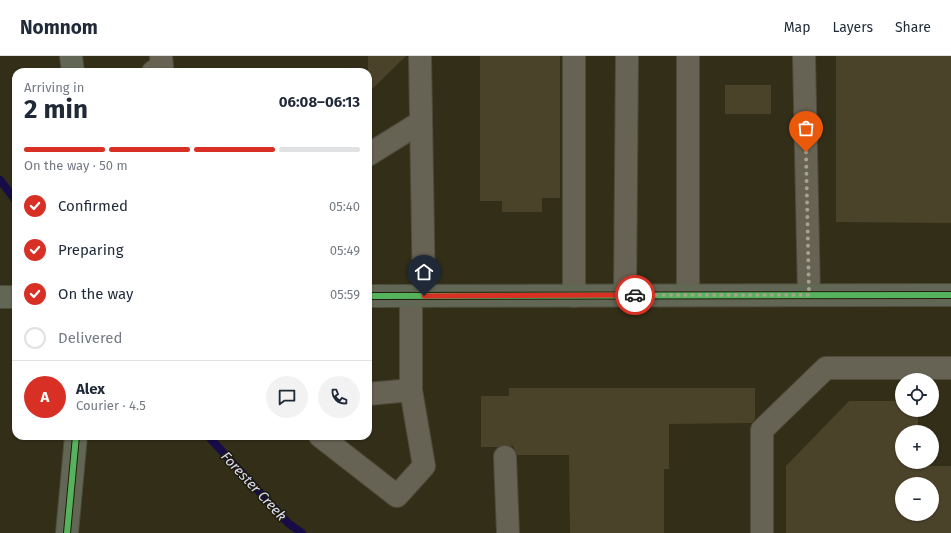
<!DOCTYPE html>
<meta charset="utf-8">
<style>
body{margin:0;font-family:"Fira Sans",sans-serif;background:#f2f2f3;color:#1f2937;height:100vh;display:flex;flex-direction:column;font-size:15px;white-space:nowrap}
*{box-sizing:border-box;margin:0}
p{font-size:13px;color:#747a83}
.icon{flex:none;width:22px;height:22px;fill:none;stroke:currentColor;stroke-width:2;stroke-linecap:round;stroke-linejoin:round}
.map{position:relative;flex:1;overflow:hidden}
.details{position:absolute;left:12px;top:12px;width:360px;height:372px;display:flex;flex-direction:column;background:#fff;border-radius:12px;box-shadow:0 1px 3px #0004}
.details>*{flex:none}
.buttons{position:absolute;left:895px;top:317px;display:grid;gap:8px}
.buttons a{display:grid;place-items:center;width:44px;height:44px;border-radius:50%;background:#fff;box-shadow:0 1px 3px #0004;font-size:20px}
.pin{position:absolute;display:grid;place-items:center;width:34px;height:34px;color:#fff;margin:-41px -17px;border-radius:50% 50% 50% 0;rotate:-45deg;box-shadow:0 0 4px #0007}
.pin .icon{rotate:45deg}
.courier{position:absolute;display:grid;place-items:center;width:40px;height:40px;margin:-20px;border:3px solid #d93025;border-radius:50%;background:#fff;color:#222;box-shadow:0 1px 5px #0007}
.summary em{font-style:normal;font-weight:700}
.summary div{display:flex;flex-direction:column-reverse}
.summary{display:flex;align-items:center;justify-content:space-between;height:68px;padding:0 12px}
h1{font-size:26px;font-weight:700;line-height:30px}
.bar{display:grid;grid-template-columns:repeat(4,1fr);gap:6px 4px;align-content:center;height:48px;padding:0 12px}
.bar i{height:5px;border-radius:3px;background:#e0e1e3}
.bar .active{background:#d93025}
.bar p{grid-column:span 4}
.line{display:flex;align-items:center;gap:10px;padding:0 12px;border-top:1px solid #e0e1e3}
.line div{flex:1}
.round{display:grid;place-items:center;flex:none;width:42px;height:42px;border-radius:21px;background:#f2f2f3}
ol{padding:0 12px;list-style:none}
li{display:flex;align-items:center;gap:12px;height:44px}
li p{margin-inline-start:auto}
li .icon{padding:4px;border-radius:50%;background:#d93025;color:#fff;stroke-width:4}
li:last-child{color:#747a83}
li i{width:22px;height:22px;border:2px solid #e0e1e3;border-radius:50%}
header{display:flex;align-items:center;gap:24px;box-sizing:border-box;height:56px;padding:0 20px;background:#fff;border-bottom:1px solid #e0e1e3}
header strong{font-size:19px}
nav{display:flex;gap:22px;margin-inline-start:auto;font-size:14px}
.map>svg:first-child{display:block}
</style>
<header>
<strong>Nomnom</strong>
<nav><a>Map</a><a>Layers</a><a>Share</a></nav>
</header>
<div class="map">
<svg width="951" height="477" viewBox="0 0 951 477">
<rect width="100%" height="100%" fill="#322e18"/>
<g fill="none" stroke-linecap="round" stroke-linejoin="round">
<g stroke="#170b48" stroke-width="8">
<polyline points="0,124 16,145"/>
<polyline points="208,380 288,467 302,477"/>
</g>
</g>
<g fill="#4b422a" fill-rule="evenodd">
<polygon points="368,0 406,0 368,37"/>
<polygon points="480,0 560,0 560,142 542,142 542,156 502,156 502,145 480,145"/>
<polygon points="836,0 951,0 951,167 836,166"/>
<rect x="725" y="29" width="46" height="29"/>
<polygon points="509,332 755,332 755,363 752,367 669,368 669,413 664,413 664,477 570,477 569,399 517,399 513,390 505,389 498,391 481,391 481,340 509,340"/>
<path d="M849 345H902V354H918V376H902V406H918V410H951V477H786V410ZM902 428H932V458H902Z"/>
</g>
<g fill="none" stroke-linecap="round" stroke-linejoin="round">
<defs>
<g id="minor">
<polyline points="420,0 424,240"/>
<polyline points="804,0 809,239"/>
<polyline points="153,16 162,10 161,0"/>
<polyline points="368,99 421,66"/>
<polyline points="625,239 627,0"/>
<polyline points="688,239 688,0"/>
<polyline points="574,240 574,0"/>
<polyline points="368,338 411,334"/>
<polyline points="320,380 397,440 424,410 411,334 411,240"/>
<polyline points="505,401 508,477"/>
<polyline points="762,477 762,374 826,312 951,312"/>
</g>
<g id="major">
<polyline points="71,0 73,16"/>
<polyline points="368,240 951,239"/>
<polyline points="0,241 16,241"/>
<polyline points="67,477 76,380"/>
</g>
</defs>
<use href="#minor" stroke="#4d4b3a" stroke-width="24"/>
<use href="#major" stroke="#4d4b3a" stroke-width="24"/>
<use href="#minor" stroke="#666354" stroke-width="22"/>
<use href="#major" stroke="#626654" stroke-width="22"/>
<defs>
<g id="cycleway">
<polyline points="368,240 951,239"/>
<polyline points="67,477 76,380"/>
</g>
</defs>
<use href="#cycleway" stroke="#201d0c" stroke-width="8"/>
<use href="#cycleway" stroke="#56b35d" stroke-width="6"/>
</g>
<g fill="none" stroke-linecap="round" stroke-linejoin="round">
<polyline stroke="#a6a28c" stroke-width="4" stroke-dasharray="0 7.2" points="635,239 809,239 806,96"/>
<polyline stroke="#d93025" stroke-width="5" points="424,240 635,239"/>
</g>
<g text-anchor="middle" stroke-width="3" stroke-linejoin="round" paint-order="stroke">
<g font-size="14" font-style="italic" fill="#d8dbf1" stroke="#201d0c">
<text transform="translate(254 430) rotate(47)" y="5">Forester Creek</text>
</g>
</g>
</svg>
<div class="buttons">
<a><svg class="icon" aria-label="locate" viewBox="0 0 24 24"><circle cx="12" cy="12" r="6"/><path d="M12 2v4M12 18v4M2 12h4M18 12h4"/></svg></a>
<a>+</a>
<a>−</a>
</div>
<div class="pin" style="left:806px;top:96px;background:#ea580c"><svg class="icon" aria-label="bag" viewBox="0 0 24 24"><path d="M5 8h14l-1 12H6zM9 8a3 3 0 0 1 6 0"/></svg></div>
<div class="pin" style="left:424px;top:240px;background:#1f2937"><svg class="icon" aria-label="home" viewBox="0 0 24 24"><path d="M3 11l9-7 9 7M6 9v11h12V9"/></svg></div>
<div class="courier" style="left:635px;top:239px"><svg class="icon" aria-label="car" viewBox="0 0 24 24"><path d="M5 17H2v-5l4-1 3-4h7l3 4 3 1v5h-3M9 17h6M6 11h13"/><circle cx="7" cy="17" r="2"/><circle cx="17" cy="17" r="2"/></svg></div>
<section class="details">
<div class="summary"><div><h1>2 min</h1><p>Arriving in</p></div><em>06:08–06:13</em></div>
<div class="bar"><i class="active"></i><i class="active"></i><i class="active"></i><i></i><p>On the way · 50 m</p></div>
<ol>
<li><svg class="icon" aria-label="check" viewBox="0 0 24 24"><path d="M5 12l5 5 9-10"/></svg>Confirmed<p>05:40</p></li>
<li><svg class="icon" aria-label="check" viewBox="0 0 24 24"><path d="M5 12l5 5 9-10"/></svg>Preparing<p>05:49</p></li>
<li><svg class="icon" aria-label="check" viewBox="0 0 24 24"><path d="M5 12l5 5 9-10"/></svg>On the way<p>05:59</p></li>
<li><i></i>Delivered</li>
</ol>
<div class="line" style="height:72px"><b class="round" style="background:#d93025;color:#fff">A</b><div><b>Alex</b><p>Courier · 4.5</p></div><a class="round"><svg class="icon" aria-label="chat" viewBox="0 0 24 24"><path d="M4 5h16v11H9l-5 4z"/></svg></a><a class="round"><svg class="icon" aria-label="phone" viewBox="0 0 24 24"><path d="M5 4h4l2 5-3 2q2 4 5 5l2-3 5 2v4C11 20 4 13 5 4z"/></svg></a></div>
</section>
</div>
